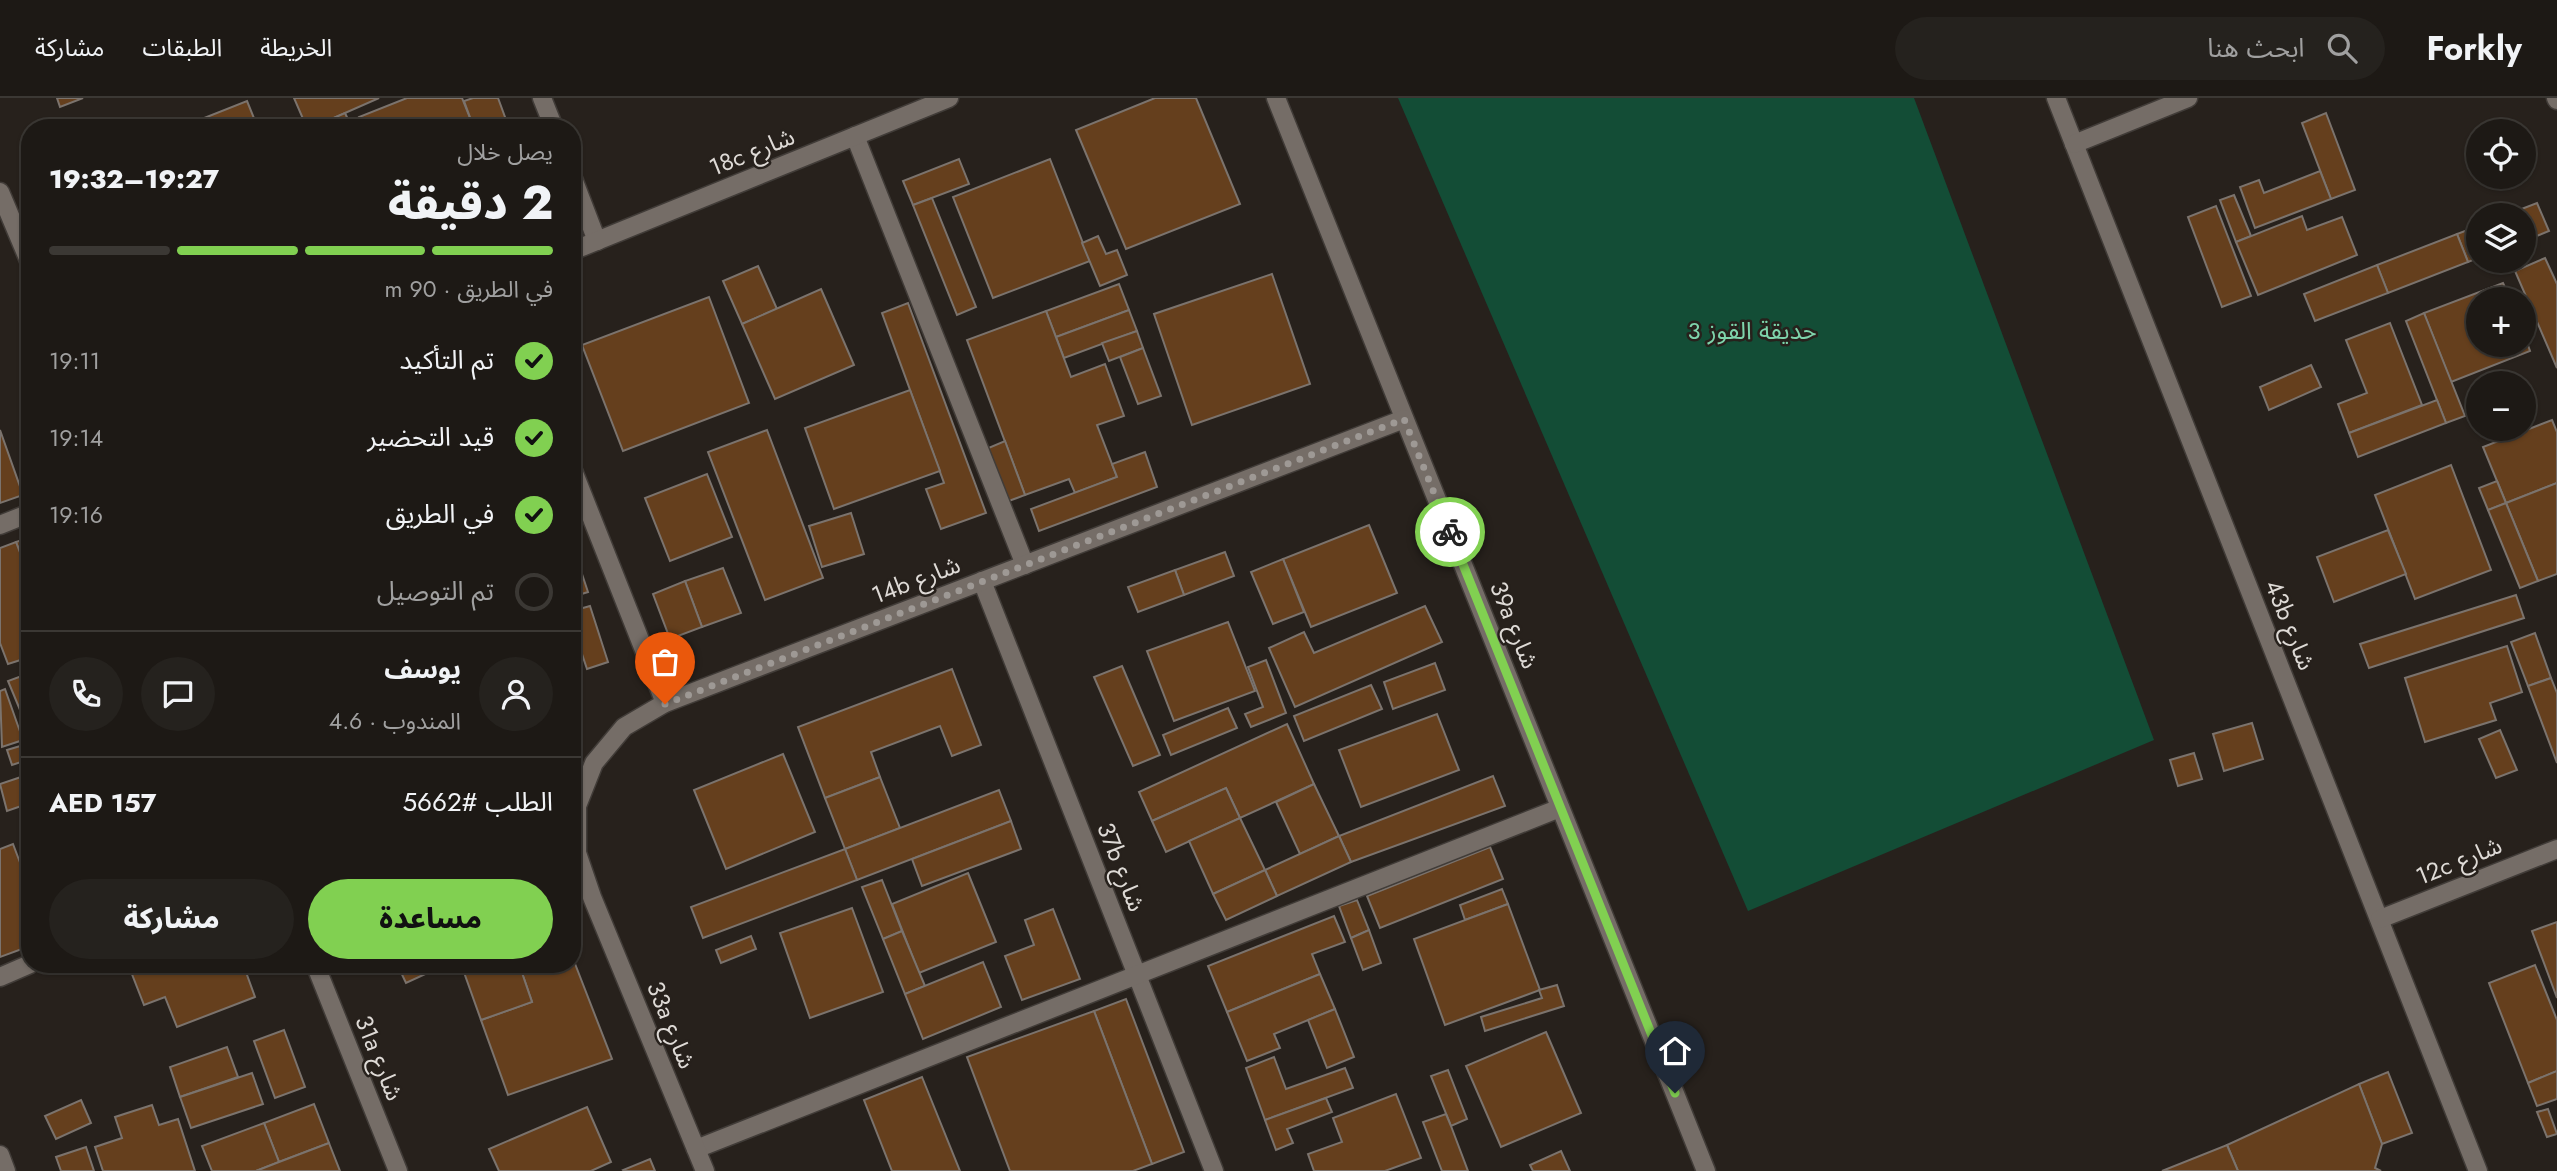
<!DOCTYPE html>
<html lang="ar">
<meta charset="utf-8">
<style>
body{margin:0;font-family:Jost,"Noto Sans Arabic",sans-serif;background:#25221e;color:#f1f3f6;direction:rtl;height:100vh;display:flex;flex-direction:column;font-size:26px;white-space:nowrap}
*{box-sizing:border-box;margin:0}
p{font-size:23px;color:#a0a0a0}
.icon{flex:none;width:38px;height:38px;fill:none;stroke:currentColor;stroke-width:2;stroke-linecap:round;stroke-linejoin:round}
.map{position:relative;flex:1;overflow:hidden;direction:ltr}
.side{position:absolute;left:21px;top:21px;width:560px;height:854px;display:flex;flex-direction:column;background:#1d1915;border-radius:28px;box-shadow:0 2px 5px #0004,0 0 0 2px #3b3834;direction:rtl}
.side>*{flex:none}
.buttons{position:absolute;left:2466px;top:21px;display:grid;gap:14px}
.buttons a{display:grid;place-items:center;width:70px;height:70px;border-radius:50%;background:#1d1915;box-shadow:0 2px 5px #0004,0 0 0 2px #3b3834;font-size:35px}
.pin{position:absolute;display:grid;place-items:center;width:60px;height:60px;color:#fff;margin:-72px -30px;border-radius:50% 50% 50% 0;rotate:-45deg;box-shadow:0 0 7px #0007}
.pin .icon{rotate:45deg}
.courier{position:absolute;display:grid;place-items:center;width:70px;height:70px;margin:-35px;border:5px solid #81d051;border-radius:50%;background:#fff;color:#222;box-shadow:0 2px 9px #0007}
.summary em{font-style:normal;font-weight:800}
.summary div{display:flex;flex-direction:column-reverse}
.summary{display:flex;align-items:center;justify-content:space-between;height:119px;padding:0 28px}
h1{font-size:46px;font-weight:800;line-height:52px}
.bar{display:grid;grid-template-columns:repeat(4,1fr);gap:10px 7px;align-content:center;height:84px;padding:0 28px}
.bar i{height:9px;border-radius:5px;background:#3b3834}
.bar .active{background:#81d051}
.bar p{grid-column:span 4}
.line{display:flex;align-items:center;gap:18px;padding:0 28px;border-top:2px solid #3b3834}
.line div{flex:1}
.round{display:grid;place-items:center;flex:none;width:74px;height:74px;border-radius:37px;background:#25221e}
ol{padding:0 28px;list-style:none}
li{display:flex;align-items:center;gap:21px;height:77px}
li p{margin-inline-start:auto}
li .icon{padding:7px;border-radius:50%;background:#81d051;color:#111;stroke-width:4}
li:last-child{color:#a0a0a0}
li i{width:38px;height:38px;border:4px solid #3b3834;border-radius:50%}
.button{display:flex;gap:14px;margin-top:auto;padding:14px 28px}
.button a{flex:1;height:80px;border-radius:42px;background:#81d051;color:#111;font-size:28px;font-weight:800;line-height:80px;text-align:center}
.button a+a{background:#25221e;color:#f1f3f6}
header{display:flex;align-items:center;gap:42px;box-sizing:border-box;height:98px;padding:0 35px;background:#1d1915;border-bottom:2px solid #3b3834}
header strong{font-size:33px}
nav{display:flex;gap:38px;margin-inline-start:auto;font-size:24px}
.search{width:490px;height:63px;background:#25221e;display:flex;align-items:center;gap:18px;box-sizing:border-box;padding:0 24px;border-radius:38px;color:#a0a0a0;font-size:26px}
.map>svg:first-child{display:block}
</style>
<header>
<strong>Forkly</strong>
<div class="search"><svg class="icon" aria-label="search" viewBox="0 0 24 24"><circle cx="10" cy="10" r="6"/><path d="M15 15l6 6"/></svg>ابحث هنا</div>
<nav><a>الخريطة</a><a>الطبقات</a><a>مشاركة</a></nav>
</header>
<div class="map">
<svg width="2557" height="1073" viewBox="0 0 2557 1073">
<rect width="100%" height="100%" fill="#27211c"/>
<polygon fill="#134d36" points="1398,0 1914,0 2154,642 1748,813"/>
<g fill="#653f1d" stroke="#7b736d" stroke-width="2">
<polygon points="57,0 83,0 60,9"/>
<polygon points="294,0 379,0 311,30 307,30"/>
<polygon points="407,0 462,0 474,30 363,30 359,19"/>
<polygon points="473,0 498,0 509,30 474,30 464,3"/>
<polygon points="1155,0 1196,0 1240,106 1126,151 1076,32"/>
<polygon points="247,3 258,30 179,30"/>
<polygon points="345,15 352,30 311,30"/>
<polygon points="2326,15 2355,92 2331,101 2302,25"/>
<polygon points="959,61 969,86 913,107 903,83"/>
<polygon points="1050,61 1090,163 993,200 953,99"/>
<polygon points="2320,73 2331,101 2255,130 2240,89 2259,82 2264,95"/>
<polygon points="2234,97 2251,138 2236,144 2220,102"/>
<polygon points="932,100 976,209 957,217 913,107"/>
<polygon points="2537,105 2549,133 2524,143 2524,117 2506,117"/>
<polygon points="2216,108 2251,198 2222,209 2188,119"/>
<polygon points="2302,118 2307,132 2342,119 2357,157 2258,197 2236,144"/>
<polygon points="2478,128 2478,160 2468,164 2457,136"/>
<polygon points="2457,136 2468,164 2388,195 2377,167"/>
<polygon points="1098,138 1106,156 1117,152 1127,177 1100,188 1082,145"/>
<polygon points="2545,160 2557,186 2557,270 2515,173"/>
<polygon points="2377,167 2388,195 2315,223 2304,196"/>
<polygon points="758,168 777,211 742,226 723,183"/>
<polygon points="1272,176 1310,286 1192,327 1154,216"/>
<polygon points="2503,185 2510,201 2478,201 2478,247 2524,247 2524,236 2530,253 2451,284 2424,215"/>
<polygon points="1119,186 1129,212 1056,239 1046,213"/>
<polygon points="821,191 854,267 775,301 742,226"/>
<polygon points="709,199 749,305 623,353 582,247"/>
<polygon points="908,205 986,415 941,431 926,391 944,385 882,215"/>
<polygon points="1129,212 1137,233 1064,260 1056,239"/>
<polygon points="1046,213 1071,279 1105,266 1124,318 1097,327 1117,379 1075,395 1069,381 1025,397 967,242"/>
<polygon points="2424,215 2465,318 2446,325 2406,223"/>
<polygon points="2390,225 2422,307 2349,335 2338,306 2367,295 2346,242"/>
<polygon points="1137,233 1143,250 1109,263 1102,245"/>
<polygon points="1143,250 1161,298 1138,306 1120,259"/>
<polygon points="2311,267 2321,289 2269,312 2260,289"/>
<polygon points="910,292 940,373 834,411 805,330"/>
<polygon points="2437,302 2446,325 2358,359 2349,335"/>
<polygon points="2552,322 2557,334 2557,385 2506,405 2483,349"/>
<polygon points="0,332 23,397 0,405"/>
<polygon points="767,332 823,480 765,502 708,354"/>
<polygon points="1005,343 1025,397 1006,404 986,351"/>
<polygon points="1145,354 1157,389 1039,433 1031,411 1117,379 1112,366"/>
<polygon points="2451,367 2491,472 2415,501 2375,397"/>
<polygon points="707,376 732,439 670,463 645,400"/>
<polygon points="2497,383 2506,405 2488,412 2479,390"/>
<polygon points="2557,385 2557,476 2538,483 2506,405"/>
<polygon points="2506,405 2538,483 2520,490 2488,412"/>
<polygon points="851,415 864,456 822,469 809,428"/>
<polygon points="1369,427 1397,495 1311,529 1283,461"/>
<polygon points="2388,432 2406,476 2334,504 2317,459"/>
<polygon points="30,439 30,465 25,467 16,444"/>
<polygon points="16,444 30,481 30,559 8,566 0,545 0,450"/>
<polygon points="572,446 588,494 572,499"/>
<polygon points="1225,454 1234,478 1184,497 1175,472"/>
<polygon points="1283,461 1304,514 1273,526 1251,474"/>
<polygon points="723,470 741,515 702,529 685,483"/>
<polygon points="1175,472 1184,497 1138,514 1128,489"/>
<polygon points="685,483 702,529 670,541 653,496"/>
<polygon points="2516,497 2524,520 2369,570 2360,546"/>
<polygon points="590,508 608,564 587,571 572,526 572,513"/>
<polygon points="1425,508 1442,544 1295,609 1269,550 1304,534 1314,555"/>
<polygon points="1228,524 1255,593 1174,623 1147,553"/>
<polygon points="2535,535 2551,580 2528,588 2511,544"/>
<polygon points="2507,548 2522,594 2490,605 2496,622 2425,644 2405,580"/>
<polygon points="1266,562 1286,615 1251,629 1245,616 1263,609 1248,569"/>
<polygon points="1435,565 1445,592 1393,611 1384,584"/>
<polygon points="1122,568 1160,657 1133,668 1094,579"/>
<polygon points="952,571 981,647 952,658 940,628 871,654 880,679 825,700 798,629"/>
<polygon points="30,575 30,622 25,624 8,583"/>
<polygon points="2551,580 2557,595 2557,665 2528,588"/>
<polygon points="1371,587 1382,611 1304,643 1294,618"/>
<polygon points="5,591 23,642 2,649 0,593"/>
<polygon points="1228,610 1237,630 1171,657 1163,637"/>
<polygon points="1437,616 1459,672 1361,709 1339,652"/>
<polygon points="2252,625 2263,661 2224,673 2213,636"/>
<polygon points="1287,626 1314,686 1240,720 1226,690 1152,723 1139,694"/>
<polygon points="2500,632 2517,672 2496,680 2479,641"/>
<polygon points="30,645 30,661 12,667 7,652"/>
<polygon points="2194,655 2202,681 2178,688 2170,662"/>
<polygon points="783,656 815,734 726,771 694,692"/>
<polygon points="30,676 30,705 7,713 0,686"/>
<polygon points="1493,678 1505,708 1351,764 1339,738"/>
<polygon points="880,679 900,730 845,751 825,700"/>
<polygon points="1314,686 1339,738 1300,756 1276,704"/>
<polygon points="1226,690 1240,720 1166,754 1152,723"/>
<polygon points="999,692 1011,723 857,782 845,751"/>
<polygon points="1240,720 1265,772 1213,796 1189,743"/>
<polygon points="1011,723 1021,751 922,788 912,761"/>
<polygon points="30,725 30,745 23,727"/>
<polygon points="1339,738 1351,764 1277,798 1265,772"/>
<polygon points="13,746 30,791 30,848 0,859 0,751"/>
<polygon points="1490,749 1503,781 1380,830 1367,798"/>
<polygon points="845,751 857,782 703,840 691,809"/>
<polygon points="1265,772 1277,798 1226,822 1213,796"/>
<polygon points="968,775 996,844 919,875 892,806"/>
<polygon points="882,782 902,833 883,841 862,789"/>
<polygon points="1502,791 1508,806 1465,822 1460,807"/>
<polygon points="1357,802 1369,832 1351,840 1339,808"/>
<polygon points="1508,806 1540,892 1445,927 1414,841"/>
<polygon points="852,810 883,894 810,920 780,835"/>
<polygon points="1053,811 1080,881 1022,902 1005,858 1034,847 1025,822"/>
<polygon points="1334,818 1345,844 1312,856 1320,876 1227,914 1208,868"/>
<polygon points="2557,824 2557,900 2532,833"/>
<polygon points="1369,832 1381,865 1363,872 1351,840"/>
<polygon points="902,833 925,888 905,896 883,841"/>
<polygon points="751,838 756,851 721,865 716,852"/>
<polygon points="572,858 612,961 508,997 481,922 532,904 522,875 549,866 572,866"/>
<polygon points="983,864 1001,909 923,941 905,896"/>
<polygon points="128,866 243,866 255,899 177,929 165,899 144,907"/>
<polygon points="397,866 447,866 406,885"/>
<polygon points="461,866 519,866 532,904 481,922"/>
<polygon points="2535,867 2557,922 2557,973 2528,985 2489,885"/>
<polygon points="1320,876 1335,911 1274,936 1280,950 1247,963 1227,914"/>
<polygon points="1557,887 1564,908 1485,933 1481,919 1542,900 1539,892"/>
<polygon points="1126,901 1184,1054 1152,1066 1094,913"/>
<polygon points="1335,911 1354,959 1327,970 1308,922"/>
<polygon points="1094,913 1152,1066 1133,1073 1010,1073 967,959"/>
<polygon points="284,932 305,989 275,1000 254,943"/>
<polygon points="1546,934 1581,1015 1501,1049 1466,968"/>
<polygon points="227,949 238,979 180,999 170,969"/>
<polygon points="1274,959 1286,991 1345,970 1353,990 1265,1022 1246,970"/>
<polygon points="1448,972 1467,1021 1451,1028 1431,978"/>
<polygon points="2557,973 2557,1001 2537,1008 2528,985"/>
<polygon points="2388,974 2412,1035 2382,1046 2359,986"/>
<polygon points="252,975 263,1006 191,1030 180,999"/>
<polygon points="922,979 960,1073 892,1073 864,1002"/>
<polygon points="2359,986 2382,1046 2375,1070 2381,1073 2238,1073 2227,1047"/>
<polygon points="1396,996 1421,1060 1385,1073 1314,1073 1308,1056 1342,1044 1333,1020"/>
<polygon points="1326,1000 1332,1014 1287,1031 1293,1045 1276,1052 1265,1022"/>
<polygon points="81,1002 91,1025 56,1041 45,1018"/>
<polygon points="314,1006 329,1045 279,1064 264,1025"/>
<polygon points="152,1007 159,1027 178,1021 195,1073 103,1073 95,1049 122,1040 115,1019"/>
<polygon points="587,1009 611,1064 591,1073 499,1073 489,1051"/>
<polygon points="2548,1011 2557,1036 2547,1039 2537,1014"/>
<polygon points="1446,1016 1451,1028 1468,1073 1442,1073 1423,1024"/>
<polygon points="264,1025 279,1064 256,1073 212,1073 202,1048"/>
<polygon points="329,1045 340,1073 256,1073 279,1064"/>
<polygon points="2227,1047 2238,1073 2162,1073"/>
<polygon points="86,1049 94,1073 61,1073 56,1059"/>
<polygon points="1561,1053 1570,1073 1533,1073 1530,1067"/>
<polygon points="650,1061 655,1073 624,1073 623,1072"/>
</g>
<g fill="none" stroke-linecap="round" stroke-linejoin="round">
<defs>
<g id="minor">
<polyline points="542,0 554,30"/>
<polyline points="1276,0 1706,1073"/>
<polyline points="2056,0 2478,1073"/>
<polyline points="2556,0 2557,2"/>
<polyline points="855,38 1025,467"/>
<polyline points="2074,46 2188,0"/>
<polyline points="572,78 597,143"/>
<polyline points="0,94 30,165"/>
<polyline points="572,153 949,0"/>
<polyline points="572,370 665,605"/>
<polyline points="0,427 30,415"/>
<polyline points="982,483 1214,1073"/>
<polyline points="2380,821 2557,751"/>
<polyline points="315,866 398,1073"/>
<polyline points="0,879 30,866"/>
<polyline points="696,1051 1560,710"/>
<polyline points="0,1057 6,1073"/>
<polyline points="705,1073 592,799 577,755 577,708 594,665 624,629 665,605 1404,321"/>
</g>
</defs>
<use href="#minor" stroke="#413c38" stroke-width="21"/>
<use href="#minor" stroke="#756d67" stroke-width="18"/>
</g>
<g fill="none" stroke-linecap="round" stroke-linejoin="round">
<polyline stroke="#9e9995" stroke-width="7" stroke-dasharray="0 12.6" points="665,606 1404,321 1450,434"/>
<polyline stroke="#81d051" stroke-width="9" points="1450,434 1675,995"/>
</g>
<g text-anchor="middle" stroke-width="5" stroke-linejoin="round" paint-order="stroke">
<g font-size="24" fill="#dedad6" stroke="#27211c">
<text transform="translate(752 54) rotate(-22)" y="8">18c شارع</text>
<text transform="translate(916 482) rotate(-21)" y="8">14b شارع</text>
<text transform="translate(1514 527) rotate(68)" y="8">39a شارع</text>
<text transform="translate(2290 527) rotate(68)" y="8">43b شارع</text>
<text transform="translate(2459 763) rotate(-22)" y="8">12c شارع</text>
<text transform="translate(1121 769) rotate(69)" y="8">37b شارع</text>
<text transform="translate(671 927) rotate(68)" y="8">33a شارع</text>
<text transform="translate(379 960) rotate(68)" y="8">31a شارع</text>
</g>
<g font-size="24" fill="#7ed4ab" stroke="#27211c">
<text x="1752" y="241">حديقة القوز 3</text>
</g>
</g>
</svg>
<div class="buttons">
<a><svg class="icon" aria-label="locate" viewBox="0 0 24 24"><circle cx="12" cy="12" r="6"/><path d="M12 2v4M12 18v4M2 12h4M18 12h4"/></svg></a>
<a><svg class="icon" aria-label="layers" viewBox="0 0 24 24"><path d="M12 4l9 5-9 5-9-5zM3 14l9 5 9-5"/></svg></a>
<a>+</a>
<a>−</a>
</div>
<div class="pin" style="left:665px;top:606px;background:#ea580c"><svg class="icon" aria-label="bag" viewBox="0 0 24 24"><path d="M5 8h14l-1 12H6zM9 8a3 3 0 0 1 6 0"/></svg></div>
<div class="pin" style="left:1675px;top:995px;background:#1f2937"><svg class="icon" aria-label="home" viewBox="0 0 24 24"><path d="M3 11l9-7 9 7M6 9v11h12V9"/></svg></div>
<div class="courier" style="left:1450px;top:434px"><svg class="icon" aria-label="bike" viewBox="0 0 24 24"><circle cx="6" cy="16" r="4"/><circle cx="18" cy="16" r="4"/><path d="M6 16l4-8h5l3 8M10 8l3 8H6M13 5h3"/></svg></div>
<section class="side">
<div class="summary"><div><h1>2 دقيقة</h1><p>يصل خلال</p></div><em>19:27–19:32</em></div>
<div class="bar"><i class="active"></i><i class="active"></i><i class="active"></i><i></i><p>في الطريق · 90 m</p></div>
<ol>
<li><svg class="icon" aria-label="check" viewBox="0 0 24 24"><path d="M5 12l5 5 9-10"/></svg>تم التأكيد<p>19:11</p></li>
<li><svg class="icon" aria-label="check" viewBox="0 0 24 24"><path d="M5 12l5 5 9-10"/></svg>قيد التحضير<p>19:14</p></li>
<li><svg class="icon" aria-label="check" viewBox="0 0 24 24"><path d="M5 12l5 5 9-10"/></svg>في الطريق<p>19:16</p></li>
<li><i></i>تم التوصيل</li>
</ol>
<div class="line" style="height:126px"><a class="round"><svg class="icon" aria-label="person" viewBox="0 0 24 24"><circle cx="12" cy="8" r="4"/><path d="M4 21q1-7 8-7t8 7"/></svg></a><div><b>يوسف</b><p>المندوب · 4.6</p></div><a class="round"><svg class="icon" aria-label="chat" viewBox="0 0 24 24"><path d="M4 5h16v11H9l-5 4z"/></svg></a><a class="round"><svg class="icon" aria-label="phone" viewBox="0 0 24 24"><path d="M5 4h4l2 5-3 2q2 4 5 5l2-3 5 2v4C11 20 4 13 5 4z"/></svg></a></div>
<div class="line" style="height:91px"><div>الطلب #5662</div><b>AED 157</b></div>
<div class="button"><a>مساعدة</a><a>مشاركة</a></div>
</section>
</div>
